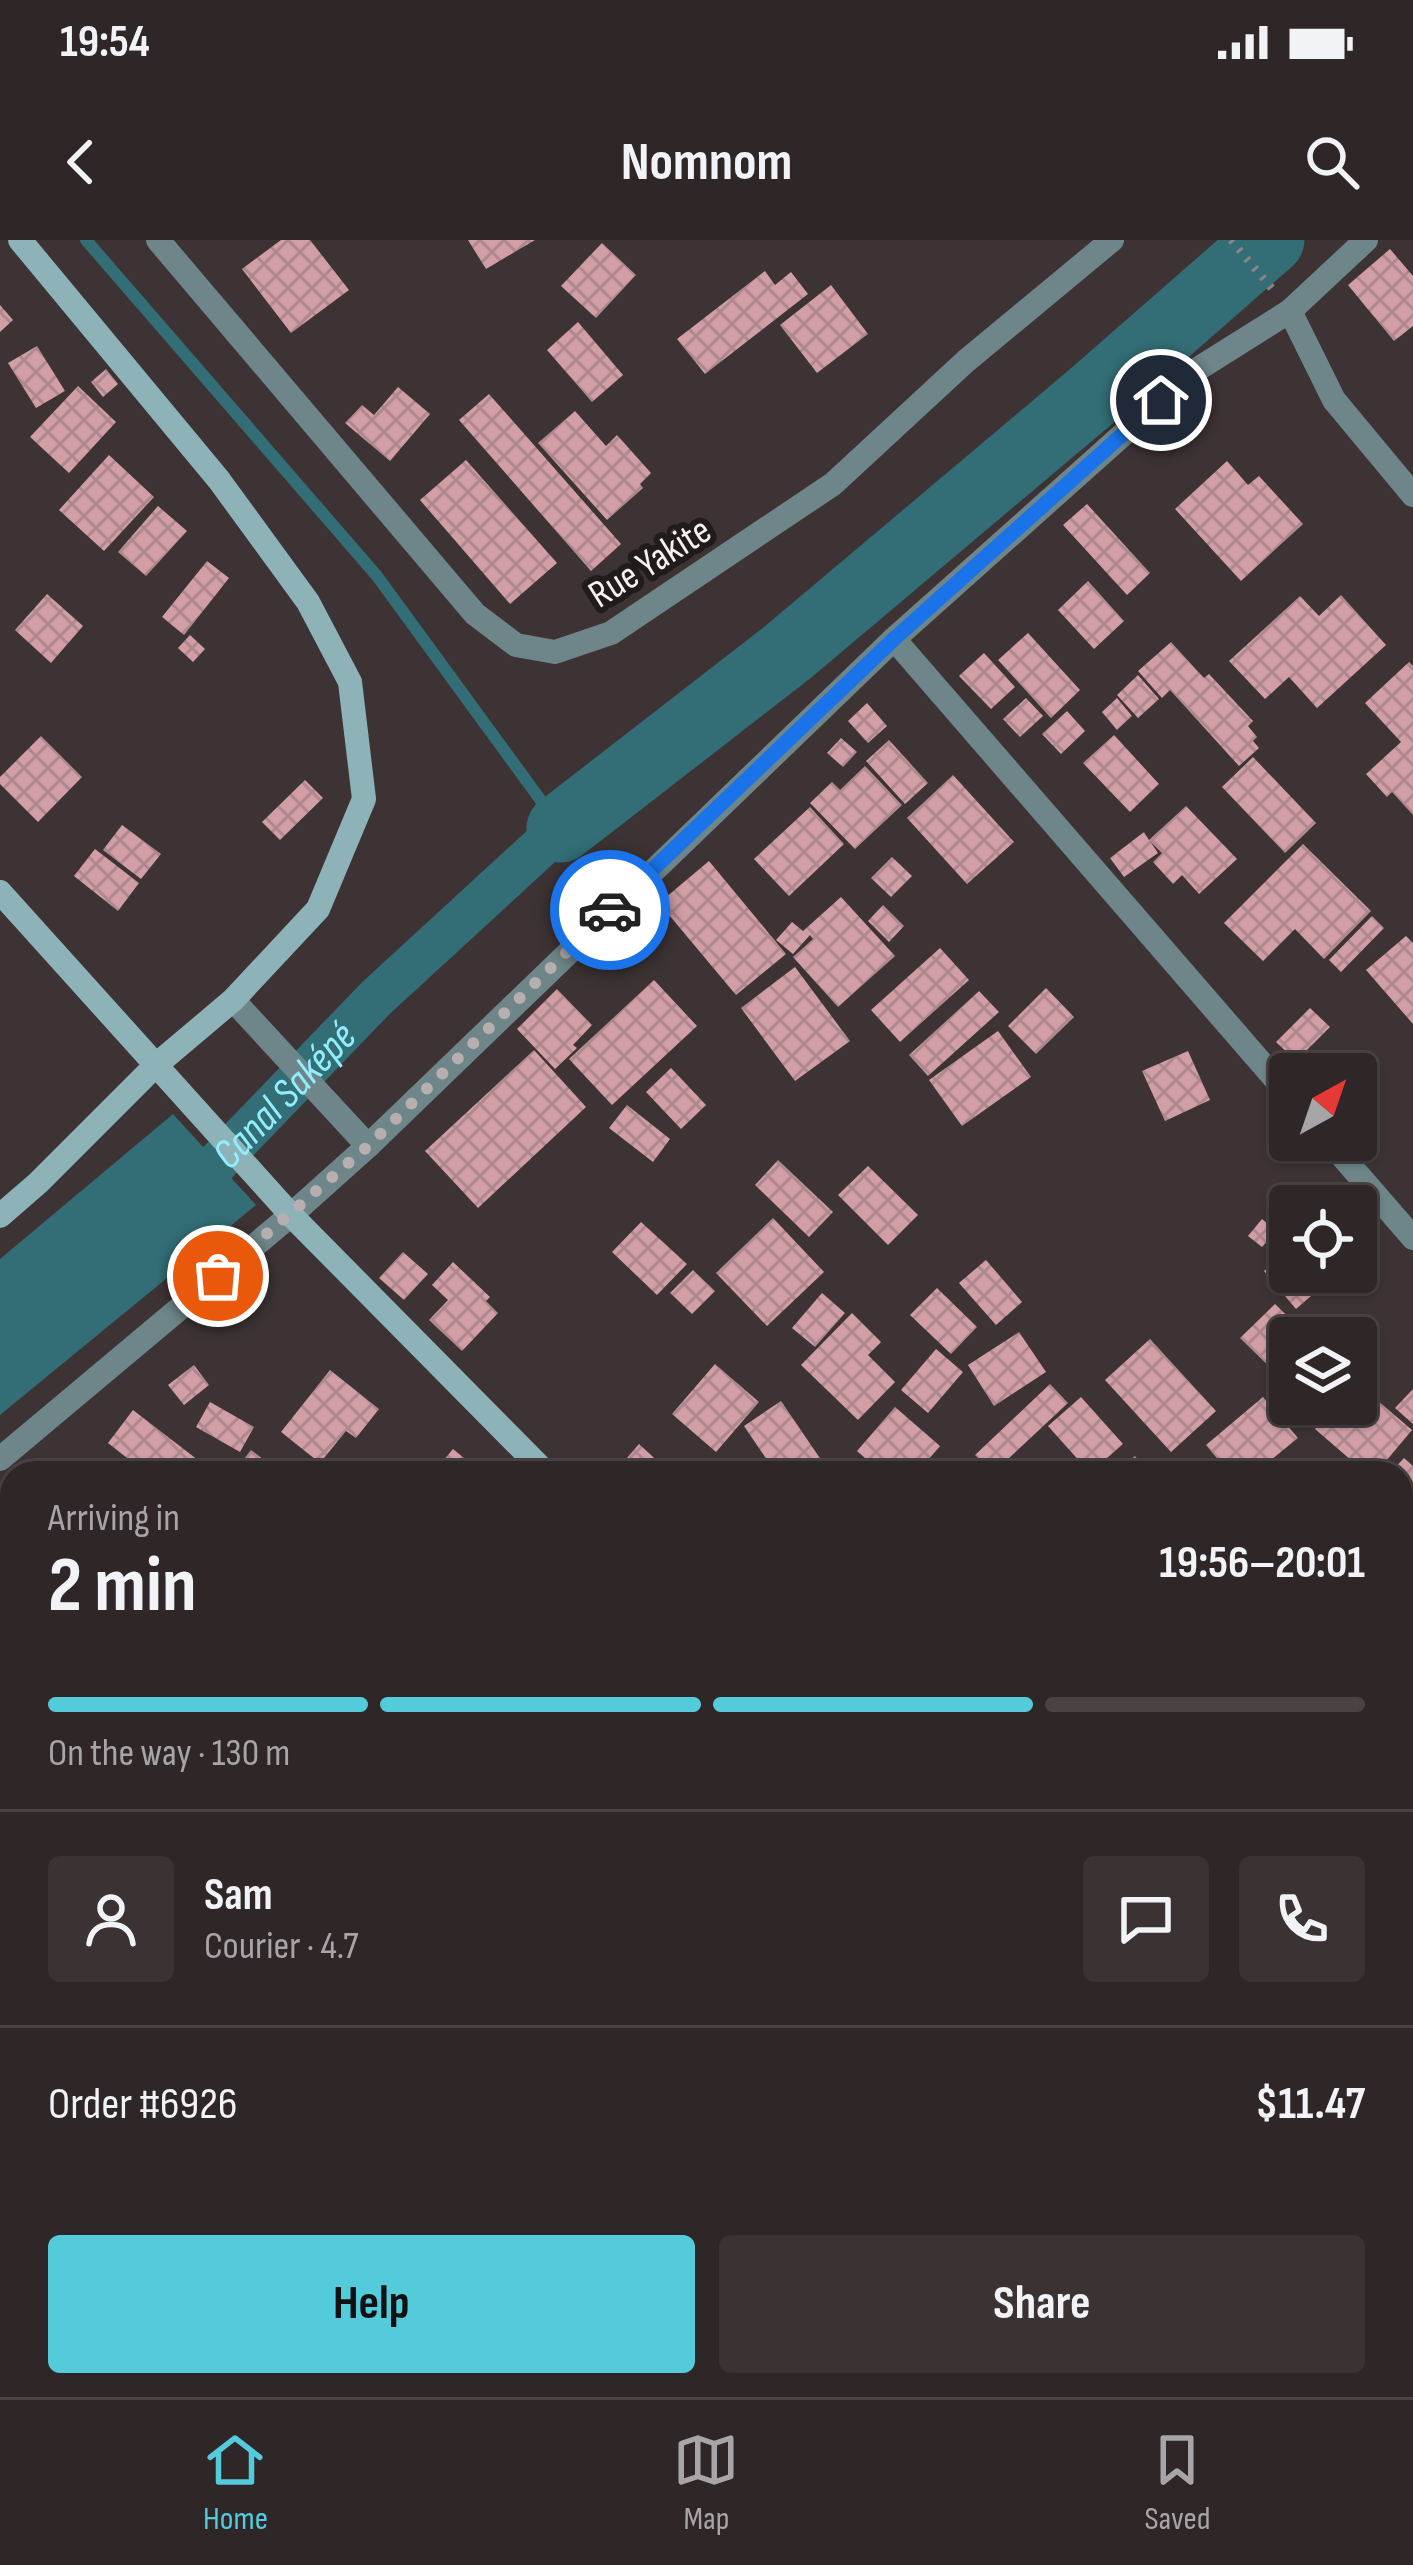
<!DOCTYPE html>
<meta charset="utf-8">
<style>
body{margin:0;font-family:"Sofia Sans Condensed",sans-serif;background:#3a3233;color:#f1f3f6;height:100vh;display:flex;flex-direction:column;font-size:45px;white-space:nowrap}
*{box-sizing:border-box;margin:0}
p{font-size:39px;color:#a7a5a7}
.icon{flex:none;width:66px;height:66px;fill:none;stroke:currentColor;stroke-width:2;stroke-linecap:round;stroke-linejoin:round}
.map{position:relative;flex:1;overflow:hidden}
.details{position:absolute;left:0px;top:1221px;width:1413px;height:936px;display:flex;flex-direction:column;background:#2e2627;border-radius:36px 36px 0 0;box-shadow:0 3px 9px #0004,0 0 0 3px #494344}
.details>*{flex:none}
.needle{width:78px;rotate:40deg}
.buttons{position:absolute;left:1269px;top:813px;display:grid;gap:24px}
.buttons a{display:grid;place-items:center;width:108px;height:108px;border-radius:12px;background:#2e2627;box-shadow:0 3px 9px #0004,0 0 0 3px #494344;font-size:60px}
.pin{position:absolute;display:grid;place-items:center;width:102px;height:102px;color:#fff;margin:-51px;border:6px solid #fff;border-radius:50%;box-shadow:0 3px 12px #0007}
.courier{position:absolute;display:grid;place-items:center;width:120px;height:120px;margin:-60px;border:9px solid #1a73e8;border-radius:50%;background:#fff;color:#222;box-shadow:0 3px 15px #0007}
.headline em{font-style:normal;font-weight:700}
.headline div{display:flex;flex-direction:column-reverse}
.headline{display:flex;align-items:center;justify-content:space-between;height:204px;padding:0 48px}
h1{font-size:78px;font-weight:700;line-height:90px}
.bar{display:grid;grid-template-columns:repeat(4,1fr);gap:18px 12px;align-content:center;height:144px;padding:0 48px}
.bar i{height:15px;border-radius:9px;background:#494344}
.bar .active{background:#53cbdb}
.bar p{grid-column:span 4}
.line{display:flex;align-items:center;gap:30px;padding:0 48px;border-top:3px solid #494344}
.line div{flex:1}
.round{display:grid;place-items:center;flex:none;width:126px;height:126px;border-radius:12px;background:#3a3233}
.action{display:flex;gap:24px;margin-top:auto;padding:24px 48px}
.action a{flex:1;height:138px;border-radius:12px;background:#53cbdb;color:#111;font-size:48px;font-weight:700;line-height:138px;text-align:center}
.action a+a{background:#3a3233;color:#f1f3f6}
.status{display:flex;justify-content:space-between;align-items:center;height:84px;padding:0 60px;background:#2e2627;direction:ltr}
.status svg{height:33px;fill:currentColor}
header{display:flex;justify-content:space-between;align-items:center;height:156px;padding:0 48px;background:#2e2627;font-size:54px;font-weight:700}
.dock{display:flex;justify-content:space-around;align-items:center;height:168px;border-top:3px solid #494344;background:#2e2627;font-size:33px;color:#a7a5a7}
.dock a{display:grid;justify-items:center;gap:6px}
.dock .active{color:#53cbdb}
.map>svg:first-child{display:block}
</style>
<div class="status"><b>19:54</b><svg viewBox="0 0 49 12"><path d="M0 12V9h3v3zM5 12V6h3v6zM10 12V3h3v9zM15 12V0h3v12zM26 1h20v11H26zM47 4h2v5h-2z"/></svg></div>
<header><svg class="icon" aria-label="back" viewBox="0 0 24 24"><path d="M15 5l-7 7 7 7"/></svg>Nomnom<svg class="icon" aria-label="search" viewBox="0 0 24 24"><circle cx="10" cy="10" r="6"/><path d="M15 15l6 6"/></svg></header>
<div class="map">
<svg width="1413" height="2157" viewBox="0 0 1413 2157">
<defs>
<pattern id="building-cross-hatch" width="8" height="8" patternUnits="userSpaceOnUse" patternTransform="scale(3)"><rect width="8" height="8" fill="#d19ea6"/><path d="M0 0l8 8M0 8l8-8" fill="none" stroke="#af888e"/></pattern>
</defs>
<rect width="100%" height="100%" fill="#3d3334"/>
<polygon fill="#336d75" points="173,874 256,965 0,1175 0,1019"/>
<g fill="none" stroke-linecap="round" stroke-linejoin="round">
<polyline stroke="#336d75" stroke-width="12" points="86,0 377,336 561,588"/>
<path stroke="#336d75" stroke-width="42" id="s1" d="M179 958 217 923 376 758 561 588"/>
<polyline stroke="#336d75" stroke-width="69" points="561,588 788,412 1094,154 1270,0"/>
</g>
<g fill="url(#building-cross-hatch)">
<polygon points="281,0 310,0 349,50 291,93 242,29"/>
<polygon points="468,0 535,0 486,29"/>
<polygon points="602,3 636,35 596,78 561,46"/>
<polygon points="1390,9 1413,36 1413,86 1394,101 1348,45"/>
<polygon points="765,31 775,45 791,32 808,54 705,134 677,99"/>
<polygon points="831,45 868,94 817,133 780,85"/>
<polygon points="0,65 13,80 0,92"/>
<polygon points="578,82 623,135 592,162 547,110"/>
<polygon points="37,106 65,151 36,168 8,123"/>
<polygon points="106,129 118,144 103,157 91,142"/>
<polygon points="78,146 116,182 69,233 30,197"/>
<polygon points="398,147 430,174 390,221 345,183 362,165 374,175"/>
<polygon points="489,154 621,304 591,331 459,180"/>
<polygon points="575,171 606,206 617,195 651,233 640,244 643,248 607,280 538,203"/>
<polygon points="109,215 154,257 104,311 59,270"/>
<polygon points="466,220 557,323 510,364 420,260"/>
<polygon points="1227,221 1248,245 1259,236 1303,284 1241,341 1175,269"/>
<polygon points="1087,264 1150,333 1127,355 1063,285"/>
<polygon points="158,266 187,291 146,336 118,312"/>
<polygon points="207,321 229,338 184,395 162,377"/>
<polygon points="1088,341 1124,381 1094,409 1058,370"/>
<polygon points="47,354 83,386 51,423 15,390"/>
<polygon points="1341,355 1386,405 1317,468 1289,437 1265,459 1229,421 1300,356 1319,376"/>
<polygon points="1028,393 1080,450 1051,478 998,420"/>
<polygon points="190,395 205,409 193,422 178,408"/>
<polygon points="1171,402 1204,438 1209,434 1253,481 1248,486 1257,497 1253,501 1259,508 1239,526 1170,450 1162,458 1138,431"/>
<polygon points="984,413 1015,447 991,469 959,436"/>
<polygon points="1409,422 1413,426 1413,575 1392,552 1387,557 1366,534 1401,502 1365,463"/>
<polygon points="1138,435 1159,459 1138,478 1117,455"/>
<polygon points="1026,458 1043,476 1020,497 1003,479"/>
<polygon points="1117,458 1132,476 1117,490 1102,472"/>
<polygon points="867,463 887,486 868,503 848,481"/>
<polygon points="1067,471 1085,491 1061,514 1042,494"/>
<polygon points="1114,495 1159,544 1130,572 1083,523"/>
<polygon points="41,496 82,537 38,582 0,544 0,537"/>
<polygon points="841,498 857,512 843,527 827,513"/>
<polygon points="889,500 928,543 905,564 866,521"/>
<polygon points="1253,517 1316,583 1285,613 1222,547"/>
<polygon points="865,526 902,565 855,609 810,563 832,542 840,550"/>
<polygon points="953,535 1014,602 967,644 907,578"/>
<polygon points="305,540 323,558 280,600 262,582"/>
<polygon points="1186,566 1237,619 1199,654 1182,635 1173,644 1153,622 1162,613 1150,601 1158,613 1124,637 1110,618 1144,592 1149,600"/>
<polygon points="810,567 844,604 789,656 754,619"/>
<polygon points="122,585 161,614 141,639 103,610"/>
<polygon points="1303,604 1371,671 1324,719 1295,689 1263,721 1224,683"/>
<polygon points="95,609 139,643 118,671 74,636"/>
<polygon points="892,617 912,636 891,657 871,638"/>
<polygon points="709,621 786,714 736,755 659,663"/>
<polygon points="841,657 895,716 838,767 793,717 813,699 810,695 793,714 776,700 792,682 803,691"/>
<polygon points="883,665 904,686 889,702 868,681"/>
<polygon points="1372,676 1384,688 1341,732 1329,720"/>
<polygon points="1406,696 1413,703 1413,784 1366,730"/>
<polygon points="940,708 969,740 900,802 871,770"/>
<polygon points="795,727 850,801 795,841 741,768"/>
<polygon points="654,740 697,786 612,865 569,819"/>
<polygon points="1046,748 1074,777 1036,814 1008,786"/>
<polygon points="557,749 592,785 573,805 577,808 555,829 517,789"/>
<polygon points="979,751 999,772 928,836 909,815"/>
<polygon points="1310,768 1330,787 1296,821 1276,802"/>
<polygon points="998,791 1031,837 962,886 929,840"/>
<polygon points="534,810 586,867 478,968 425,911"/>
<polygon points="1188,811 1210,860 1165,881 1142,831"/>
<polygon points="671,828 706,865 681,889 646,852"/>
<polygon points="627,865 670,899 653,922 609,888"/>
<polygon points="778,920 833,972 809,997 755,945"/>
<polygon points="868,926 918,975 888,1005 838,955"/>
<polygon points="773,978 824,1032 767,1086 716,1033"/>
<polygon points="1262,979 1276,991 1262,1007 1248,996"/>
<polygon points="641,982 687,1024 657,1055 612,1012"/>
<polygon points="1290,1009 1290,1032 1339,1032 1296,1069 1264,1031"/>
<polygon points="403,1012 428,1034 404,1060 379,1038"/>
<polygon points="986,1020 1022,1062 996,1085 959,1043"/>
<polygon points="453,1022 490,1057 486,1061 498,1073 462,1111 429,1080 448,1060 432,1045"/>
<polygon points="693,1030 715,1051 692,1074 670,1053"/>
<polygon points="234,1034 251,1056 216,1083 199,1061"/>
<polygon points="937,1048 977,1087 951,1114 910,1075"/>
<polygon points="822,1053 845,1073 815,1107 792,1088"/>
<polygon points="1275,1064 1310,1098 1290,1098 1290,1147 1240,1098"/>
<polygon points="852,1073 881,1102 868,1115 895,1142 858,1180 801,1125"/>
<polygon points="1019,1092 1046,1132 994,1166 968,1125"/>
<polygon points="1150,1099 1216,1171 1171,1212 1105,1140"/>
<polygon points="936,1109 963,1132 928,1173 901,1150"/>
<polygon points="715,1124 759,1162 716,1212 672,1174"/>
<polygon points="194,1125 209,1145 184,1165 168,1145"/>
<polygon points="330,1130 379,1169 356,1198 346,1191 320,1223 281,1192"/>
<polygon points="1356,1142 1412,1190 1376,1233 1366,1233 1315,1189 1337,1164 1356,1164"/>
<polygon points="1050,1144 1068,1163 993,1233 975,1215"/>
<polygon points="1413,1149 1413,1184 1395,1168"/>
<polygon points="1081,1157 1123,1204 1090,1233 1048,1186"/>
<polygon points="1263,1157 1298,1198 1255,1233 1229,1233 1206,1205"/>
<polygon points="781,1161 830,1233 776,1233 744,1186"/>
<polygon points="210,1162 254,1187 240,1212 196,1187"/>
<polygon points="895,1167 940,1206 917,1233 882,1233 857,1211"/>
<polygon points="133,1170 207,1227 203,1233 146,1233 108,1203"/>
<polygon points="639,1204 664,1227 659,1233 614,1233"/>
<polygon points="453,1209 470,1223 462,1233 433,1233"/>
<polygon points="251,1210 281,1233 233,1233"/>
<polygon points="1135,1216 1148,1233 1113,1233"/>
<polygon points="1404,1218 1413,1226 1413,1284 1401,1274 1401,1233 1390,1233"/>
<polygon points="1401,1376 1413,1392 1413,1431 1401,1440"/>
<polygon points="12,1467 12,1516 0,1505 0,1480"/>
<polygon points="12,1665 12,1695 0,1684 0,1677"/>
<polygon points="1413,1707 1413,1738 1401,1726 1401,1718"/>
<polygon points="0,1731 12,1742 12,1790 0,1779"/>
<polygon points="1413,1808 1413,1840 1401,1828 1401,1819"/>
<polygon points="0,1824 12,1835 12,1890 0,1879"/>
<polygon points="1413,1915 1413,1953 1401,1941 1401,1926"/>
<polygon points="7,1974 12,1979 12,2004 0,2014 0,1979"/>
<polygon points="12,2028 12,2055 0,2045"/>
<polygon points="0,2115 12,2125 12,2145 23,2145 13,2157 0,2157"/>
<polygon points="221,2145 274,2145 287,2151 284,2157 216,2157"/>
<polygon points="314,2145 358,2145 354,2157 310,2157"/>
<polygon points="693,2145 740,2145 731,2157 709,2157"/>
<polygon points="786,2145 851,2145 847,2157 819,2157"/>
<polygon points="956,2145 995,2145 992,2149 1004,2157 949,2157"/>
</g>
<g fill="none" stroke-linecap="round" stroke-linejoin="round">
<polyline stroke="#8c8384" stroke-width="8" stroke-dasharray="3 9" stroke-linecap="butt" points="1231,0 1273,50"/>
<g stroke="#6e8689" stroke-width="24">
<polyline points="158,0 475,374 516,405 555,412 611,393 833,244 966,121 1112,0"/>
<polyline points="1290,71 1334,160 1413,255"/>
<polyline points="894,399 1290,856"/>
<polyline points="233,760 368,906"/>
<polyline points="1328,900 1413,998"/>
<polyline points="0,1219 291,975 368,906 894,399 1193,132 1290,71 1366,0"/>
<polyline points="1401,2089 1413,2079"/>
<polyline points="609,2145 631,2157"/>
<polyline points="1327,2157 1340,2145"/>
</g>
<g stroke="#8db3b9" stroke-width="24">
<polyline points="0,652 291,975 546,1233"/>
<polyline points="0,976 38,943 156,825 233,760 318,669 364,559 350,442 308,362 219,240 20,0"/>
<polyline points="1401,2098 1413,2113"/>
</g>
</g>
<g fill="none" stroke-linecap="round" stroke-linejoin="round">
<polyline stroke="#b6aeaf" stroke-width="12" stroke-dasharray="0 21.6" points="218,1036 368,906 610,670"/>
<polyline stroke="#1a73e8" stroke-width="15" points="610,670 894,399 1161,160"/>
</g>
<g text-anchor="middle" stroke-width="12" stroke-linejoin="round" paint-order="stroke">
<g font-size="39" fill="#f7f1f1" stroke="#201c1c">
<text transform="translate(649 321) rotate(-32)" y="14">Rue Yakite</text>
</g>
<g font-size="42" font-style="italic" fill="#91effd" stroke="#201c1c">
<text dy="15" stroke="none"><textPath href="#s1" startOffset="147">Canal Saképé</textPath></text>
</g>
</g>
</svg>
<div class="buttons">
<a><svg class="needle" viewBox="-14 -14 28 28"><path d="M0-13l5 13h-10z" fill="#e53935"/><path d="M0 13l5-13h-10z" fill="#a7a5a7"/></svg></a>
<a><svg class="icon" aria-label="locate" viewBox="0 0 24 24"><circle cx="12" cy="12" r="6"/><path d="M12 2v4M12 18v4M2 12h4M18 12h4"/></svg></a>
<a><svg class="icon" aria-label="layers" viewBox="0 0 24 24"><path d="M12 4l9 5-9 5-9-5zM3 14l9 5 9-5"/></svg></a>
</div>
<div class="pin" style="left:218px;top:1036px;background:#ea580c"><svg class="icon" aria-label="bag" viewBox="0 0 24 24"><path d="M5 8h14l-1 12H6zM9 8a3 3 0 0 1 6 0"/></svg></div>
<div class="pin" style="left:1161px;top:160px;background:#1f2937"><svg class="icon" aria-label="home" viewBox="0 0 24 24"><path d="M3 11l9-7 9 7M6 9v11h12V9"/></svg></div>
<div class="courier" style="left:610px;top:670px"><svg class="icon" aria-label="car" viewBox="0 0 24 24"><path d="M5 17H2v-5l4-1 3-4h7l3 4 3 1v5h-3M9 17h6M6 11h13"/><circle cx="7" cy="17" r="2"/><circle cx="17" cy="17" r="2"/></svg></div>
<section class="details">
<div class="headline"><div><h1>2 min</h1><p>Arriving in</p></div><em>19:56–20:01</em></div>
<div class="bar"><i class="active"></i><i class="active"></i><i class="active"></i><i></i><p>On the way · 130 m</p></div>
<div class="line" style="height:216px"><a class="round"><svg class="icon" aria-label="person" viewBox="0 0 24 24"><circle cx="12" cy="8" r="4"/><path d="M4 21q1-7 8-7t8 7"/></svg></a><div><b>Sam</b><p>Courier · 4.7</p></div><a class="round"><svg class="icon" aria-label="chat" viewBox="0 0 24 24"><path d="M4 5h16v11H9l-5 4z"/></svg></a><a class="round"><svg class="icon" aria-label="phone" viewBox="0 0 24 24"><path d="M5 4h4l2 5-3 2q2 4 5 5l2-3 5 2v4C11 20 4 13 5 4z"/></svg></a></div>
<div class="line" style="height:156px"><div>Order #6926</div><b>$11.47</b></div>
<div class="action"><a>Help</a><a>Share</a></div>
</section>
</div>
<nav class="dock">
<a class="active"><svg class="icon" aria-label="home" viewBox="0 0 24 24"><path d="M3 11l9-7 9 7M6 9v11h12V9"/></svg>Home</a>
<a><svg class="icon" aria-label="map" viewBox="0 0 24 24"><path d="M3 6l6-2 6 2 6-2v14l-6 2-6-2-6 2zM9 4v14M15 6v14"/></svg>Map</a>
<a><svg class="icon" aria-label="saved" viewBox="0 0 24 24"><path d="M7 4h10v16l-5-4-5 4z"/></svg>Saved</a>
</nav>
